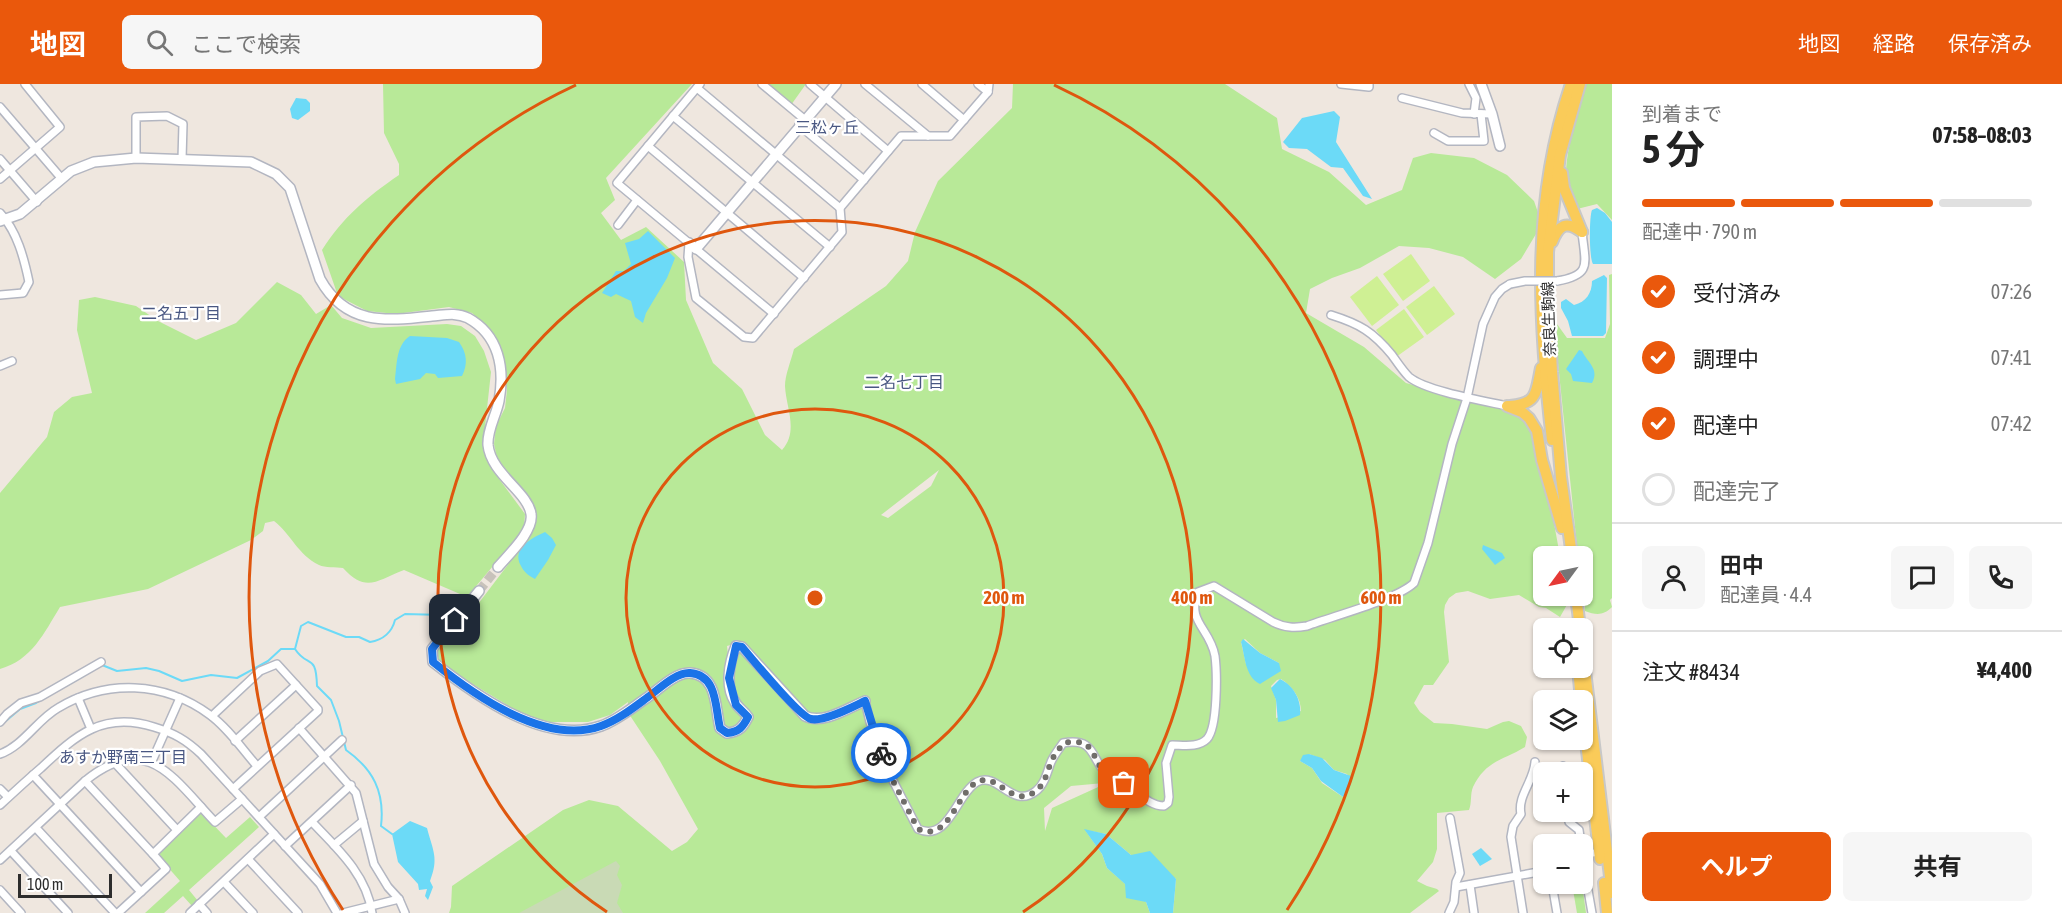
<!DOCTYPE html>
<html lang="ja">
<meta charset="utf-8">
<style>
body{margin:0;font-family:"Asap Condensed","Noto Sans JP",sans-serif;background:#f6f6f6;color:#222;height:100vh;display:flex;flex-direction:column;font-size:22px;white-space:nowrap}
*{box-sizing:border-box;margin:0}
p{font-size:20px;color:#767676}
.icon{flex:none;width:33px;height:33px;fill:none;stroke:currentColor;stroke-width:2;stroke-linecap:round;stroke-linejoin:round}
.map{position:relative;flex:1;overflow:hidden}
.panel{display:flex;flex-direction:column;background:#fff;width:450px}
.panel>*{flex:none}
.needle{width:39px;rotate:237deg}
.controls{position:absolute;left:1533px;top:462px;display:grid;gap:12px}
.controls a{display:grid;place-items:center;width:60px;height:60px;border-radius:9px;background:#fff;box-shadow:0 2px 4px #0004;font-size:30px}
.scale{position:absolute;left:18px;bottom:15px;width:94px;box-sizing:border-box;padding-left:6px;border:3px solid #2d2d2d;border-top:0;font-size:16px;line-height:21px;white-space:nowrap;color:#2d2d2d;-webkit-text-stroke:4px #fff;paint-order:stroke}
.pin{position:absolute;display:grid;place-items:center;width:51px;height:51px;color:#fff;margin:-26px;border-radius:12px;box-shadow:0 3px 9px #0006}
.courier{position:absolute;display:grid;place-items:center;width:60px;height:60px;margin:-30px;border:4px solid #1a73e8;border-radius:50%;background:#fff;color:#222;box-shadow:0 2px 8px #0007}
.head em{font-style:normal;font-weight:700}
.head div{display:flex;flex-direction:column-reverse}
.head{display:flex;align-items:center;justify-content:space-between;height:102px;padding:0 30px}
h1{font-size:39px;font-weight:700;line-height:45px}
.bar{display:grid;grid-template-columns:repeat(4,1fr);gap:9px 6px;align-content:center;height:72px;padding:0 30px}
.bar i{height:8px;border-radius:4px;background:#e0e0e0}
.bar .active{background:#ea580c}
.bar p{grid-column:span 4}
.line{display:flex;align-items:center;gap:15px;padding:0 30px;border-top:2px solid #e0e0e0}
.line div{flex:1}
.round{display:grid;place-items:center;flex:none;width:63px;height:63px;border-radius:9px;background:#f6f6f6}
ol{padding:0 30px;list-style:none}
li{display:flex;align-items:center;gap:18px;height:66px}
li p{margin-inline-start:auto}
li .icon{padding:6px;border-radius:50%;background:#ea580c;color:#fff;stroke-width:4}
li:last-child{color:#767676}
li i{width:33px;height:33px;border:3px solid #e0e0e0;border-radius:50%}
.cta{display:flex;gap:12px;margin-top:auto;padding:12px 30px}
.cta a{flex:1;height:69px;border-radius:9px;background:#ea580c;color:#fff;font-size:24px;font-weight:700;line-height:69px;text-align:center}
.cta a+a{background:#f6f6f6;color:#222}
header{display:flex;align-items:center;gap:36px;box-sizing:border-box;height:84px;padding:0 30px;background:#ea580c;color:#fff}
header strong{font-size:28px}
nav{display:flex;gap:33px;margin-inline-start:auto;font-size:21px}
.search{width:420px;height:54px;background:#f6f6f6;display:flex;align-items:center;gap:15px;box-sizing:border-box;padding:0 21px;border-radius:9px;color:#767676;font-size:22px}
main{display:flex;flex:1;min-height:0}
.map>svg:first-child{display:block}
</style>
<header>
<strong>地図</strong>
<div class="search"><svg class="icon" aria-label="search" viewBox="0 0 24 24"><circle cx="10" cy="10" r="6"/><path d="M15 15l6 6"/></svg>ここで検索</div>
<nav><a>地図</a><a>経路</a><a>保存済み</a></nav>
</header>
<main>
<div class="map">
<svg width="1612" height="829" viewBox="0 0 1612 829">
<rect width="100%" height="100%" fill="#efe7df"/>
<g fill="#b8e998" fill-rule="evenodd">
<path d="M383 0H692L606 94 615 116 601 129 621 156 646 143 684 178 686 216 713 279 742 305 765 351 782 366C799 347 786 324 785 302 785 291 791 277 794 265L886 202 908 177 915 148 938 97 1012 24 1013 0H1225L1277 34 1282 65 1329 88 1366 121 1402 106 1413 74 1431 69 1474 74 1507 91 1534 117 1542 140 1521 175 1495 195 1463 173 1429 164 1399 162 1360 184 1332 194 1310 205 1306 229 1364 263 1406 299 1515 329 1532 346 1551 423 1560 472H1544V512H1566L1568 519 1560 533 1546 524 1539 523 1519 511 1490 515 1468 507 1456 509 1449 514 1445 521 1444 528 1449 578 1433 601H1424L1414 619 1420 628 1434 639 1452 640 1487 645 1503 638 1509 637 1521 642 1527 653 1525 663C1504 676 1486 676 1473 703 1470 710 1472 719 1469 726L1437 729V765L1433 778 1417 797 1427 802 1437 805 1439 807 1410 829H1173L1176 795 1131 771 1106 750 1085 746 1102 770 1107 784 1146 818 1150 829H449L451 823 452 802 563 726 589 716 618 722 672 767 687 758 698 745 660 677 627 627 628 618 610 631 588 638H546L525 632 438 579 437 566 478 520 532 449 537 434 533 421 497 374 494 360 496 342 505 324 507 306 502 270 495 251 472 229 449 223 396 230 367 227 338 212 322 166C343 133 367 113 399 91V80L384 49ZM939 386 931 402 888 434 881 431ZM1245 555 1260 569 1279 579 1246 580 1241 558ZM741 558 748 567 728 571 727 562ZM1281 595C1292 602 1301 614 1301 627L1276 634V616L1271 602 1277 596ZM1309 670 1325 676 1334 686 1347 690 1351 699 1345 712 1343 713 1322 699 1312 684 1300 677ZM1104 699H1107L1052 724 1045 747 1044 724 1071 702Z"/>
<polygon points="766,0 806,0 791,21"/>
<path d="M1586 0H1612V136L1597 120 1577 125C1574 120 1570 114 1568 108 1560 80 1578 28 1586 0Z"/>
<path d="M1612 190V514L1610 516 1612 523C1603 532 1596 531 1585 527L1582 472H1578L1555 250 1557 240 1567 254H1605L1610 240 1609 191Z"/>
<path d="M277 198 301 211 316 230 331 221 342 234 371 244 447 240 461 242 475 252 484 267 491 288 484 352 491 384 525 430 524 445 467 513 404 486C376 497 366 509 343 484 336 483 325 484 319 481 298 471 291 450 274 437L265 439 263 447 251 456 148 505 60 523C44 549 32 576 0 585V409L47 353 54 328 72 313 92 309 77 246 79 216 95 213 136 222 158 237 196 256 236 239Z"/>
<polygon points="200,730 203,730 226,754 250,733 259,743 189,806 198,817 192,822 183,812 164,829 145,829 180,797 159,773 158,768"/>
<polygon points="1582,800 1586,829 1577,829 1572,800"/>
</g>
<polygon fill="#c9dab5" points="616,777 620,782 617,791 622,801 617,819 623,829 519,829"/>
<g fill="#cff094">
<polygon points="1411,170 1430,197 1403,217 1383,190"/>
<polygon points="1377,192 1399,221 1372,242 1350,213"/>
<polygon points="1434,202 1455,230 1427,251 1406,223"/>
<polygon points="1404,225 1424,253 1396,273 1376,246"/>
</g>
<g fill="#6cdaf7">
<polygon points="296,14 306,15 310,19 310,27 298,36 292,34 290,25"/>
<polygon points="1334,27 1340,33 1336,58 1372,115 1363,112 1343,84 1331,83 1307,65 1289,64 1283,58 1302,34"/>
<path d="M1597 124 1605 129 1612 138V180H1593C1589 174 1589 133 1592 126Z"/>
<polygon points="648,147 675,174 667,194 646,229 643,239 635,233 631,217 616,210 611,213 602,209 616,187 624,187 631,180 625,159 639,155"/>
<path d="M1604 191 1607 194 1606 249 1603 252H1572L1568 237 1561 224V218L1566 215 1574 221C1586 218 1592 209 1592 197Z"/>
<path d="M410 252 447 254 459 258C467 269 468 280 462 292L438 294 435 290 426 289 420 295 396 300 395 295C397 280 396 261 410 252Z"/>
<path d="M1579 266 1582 267C1587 278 1600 285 1592 299L1573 297 1571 290 1566 285Z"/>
<path d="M545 448 552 454 556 461 548 476 535 495C529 492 524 488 521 482 511 464 532 454 545 448Z"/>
<polygon points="1483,461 1502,469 1505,474 1495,481 1482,465"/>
<path d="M1243 555 1260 569 1279 579 1281 587 1260 600C1245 593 1245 572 1241 558Z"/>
<path d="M1280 595C1293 601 1302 616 1300 631L1285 637 1278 638 1276 616 1271 604Z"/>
<path d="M1309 670 1322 674 1334 686 1351 692C1353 698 1349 709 1343 713L1321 697 1312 684 1300 677 1303 671Z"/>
<path d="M410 737 427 744C433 767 439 774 430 797L433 803 428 816 425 812 427 805 419 806 418 800 398 778 392 750Z"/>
<polygon points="1084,745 1106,750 1131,771 1150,767 1176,795 1173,829 1150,829 1146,818 1126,814 1125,800 1107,784 1102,770"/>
<polygon points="1481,764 1492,775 1480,782 1472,770"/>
</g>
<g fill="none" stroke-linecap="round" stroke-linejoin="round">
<g stroke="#6cdaf7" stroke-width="2">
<path d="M295 565 301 542 308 538 346 553H359L370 558C383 556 392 548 395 536L405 530 443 531"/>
<path d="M100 582 102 581 117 587 146 584 159 587 182 597 211 591 237 594 268 577 281 565H295C308 585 316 568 317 602L331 616 339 637 346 666C373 685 385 708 381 742L392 750"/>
<polyline points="66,602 85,591"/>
<polyline points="0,642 20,625 36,619 53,609"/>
</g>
<polyline stroke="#c8c2bb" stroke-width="9" stroke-dasharray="9 4.5" stroke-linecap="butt" points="479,507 498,483"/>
<defs>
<g id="street">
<polyline points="700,0 617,99 689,159 688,173 696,214 744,253 753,254 842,148 840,124 901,52 950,52 988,8 989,0"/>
<polyline points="762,0 804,35"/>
<polyline points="810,0 888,67"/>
<polyline points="865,0 928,52"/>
<polyline points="922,0 964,36"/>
<polyline points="978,0 988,8"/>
<polyline points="1341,0 1369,3 1369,0"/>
<polyline points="1469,0 1476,14 1474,30"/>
<polyline points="697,4 840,124"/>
<polyline points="1402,14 1462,29 1492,30"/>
<polyline points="0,23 62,95"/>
<polyline points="673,32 830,163"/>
<polyline points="799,41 864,96"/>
<polyline points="1434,49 1448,57 1484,57 1481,30"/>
<polyline points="648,62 804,194"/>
<polyline points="136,74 136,33 167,32 183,40 182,75"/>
<polyline points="0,75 37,118"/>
<polyline points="0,95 60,43 25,0"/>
<path d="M0 129C17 147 24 174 29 198L23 209 0 211"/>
<polyline points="618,141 637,116"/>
<polyline points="696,165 774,230"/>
<path d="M1557 197C1593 191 1585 179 1582 148"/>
<path d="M1331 231C1360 240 1373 248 1392 271 1397 278 1403 287 1409 293 1426 307 1484 317 1507 322"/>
<polyline points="0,282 12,277"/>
<polyline points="78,614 91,645"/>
<path d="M865 617 870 638 890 691 918 745C949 759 956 710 977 698 998 687 1012 726 1036 707 1045 700 1047 688 1051 678 1054 671 1059 665 1063 659 1097 653 1090 676 1108 691 1112 696 1119 696 1124 699 1138 707 1148 722 1164 722L1168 719 1169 713 1166 679 1172 661C1183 661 1198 664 1207 655 1218 643 1217 588 1215 572 1210 544 1186 538 1198 508L1214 502 1273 538C1285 544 1295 544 1307 542 1333 532 1396 516 1414 499L1428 459 1452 360 1467 314 1483 240 1495 213 1502 205 1510 200"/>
<polyline points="212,632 260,587 277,580 318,625 318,627 233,705"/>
<polyline points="0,638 7,630 21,619 40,613 101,578"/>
<polyline points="299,644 356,709 374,780 388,803 399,815 405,829"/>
<polyline points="235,657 296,601"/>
<path d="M0 670C23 662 37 636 58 624 106 595 164 597 210 631 228 644 242 665 257 682"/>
<polyline points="152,677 180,614"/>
<polyline points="115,679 177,746"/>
<polyline points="1563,682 1564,688"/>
<polyline points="33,691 141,808"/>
<polyline points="85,697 153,770"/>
<polyline points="0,705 8,713"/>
<path d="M0 721C14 708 27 696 41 684 76 651 103 627 154 643 174 649 186 656 201 670L320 800 337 829"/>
<polyline points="1568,728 1569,738 1579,746 1581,760"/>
<polyline points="259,733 342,656"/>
<path d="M312 738C337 764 367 791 372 829"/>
<polyline points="36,744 115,829"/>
<polyline points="334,761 363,737"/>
<polyline points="285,762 351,701"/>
<polyline points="11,767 68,829"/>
<polyline points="1582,769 1593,769"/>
<polyline points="1582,772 1592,829"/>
<polyline points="248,775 298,829"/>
<path d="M0 776 85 697C147 646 174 695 215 738L242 715"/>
<polyline points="224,798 253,829"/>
<polyline points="1552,800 1557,829"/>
<polyline points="1470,801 1474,829"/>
<polyline points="1456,803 1544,787"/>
<polyline points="0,806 21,829"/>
<polyline points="199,820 207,829"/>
<polyline points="118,829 166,785 153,770 201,723"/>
<polyline points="190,829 274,750"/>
<polyline points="343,829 399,815"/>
<polyline points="1449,829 1454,818 1456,798 1460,789 1450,734"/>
<path d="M1523 829 1511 753 1513 742 1521 730C1517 712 1534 697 1535 678"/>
</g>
<g id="secondary">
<polyline points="1481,0 1492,30 1500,62"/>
<path d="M0 137 20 130 71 87 94 78 136 74 251 78 276 90 290 104 320 195C346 242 386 237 432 232 445 231 456 228 468 234 499 251 505 284 499 317 496 332 487 346 488 361 491 390 528 408 531 430 534 447 509 470 498 483"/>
<polyline points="689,159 696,165 836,0"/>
<path d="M479 507 432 565 433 578C475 611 545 662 601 642 618 636 633 623 648 613 659 605 676 588 690 589 718 591 715 624 720 644L727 649C739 648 743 643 748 633 744 627 738 624 735 618 725 602 729 579 736 562L742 563 805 632C823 641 848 624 865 617"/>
</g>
<g id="primary">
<polyline points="1562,89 1564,104 1582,148"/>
<path d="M1552 158C1559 141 1566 136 1582 148"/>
<polyline points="1507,322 1522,328 1529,334 1537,347 1542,376 1562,444"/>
<path d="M1510 322C1538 320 1536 308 1541 284"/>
<path d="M1552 356C1538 235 1531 117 1571 0"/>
<polyline points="1572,472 1561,393 1552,288 1548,217 1548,168 1560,71 1580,0"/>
<polyline points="1576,512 1580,544"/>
<polyline points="1582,562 1612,809"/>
<polyline points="1578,584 1581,616"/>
<polyline points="1582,625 1600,775"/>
<polyline points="1604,799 1607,829"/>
</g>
</defs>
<use href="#street" stroke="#b3b6c1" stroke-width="10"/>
<use href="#secondary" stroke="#b3b6c1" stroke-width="12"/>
<use href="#primary" stroke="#c8c8c8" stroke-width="14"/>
<use href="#street" stroke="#fff" stroke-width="7"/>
<use href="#secondary" stroke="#fff" stroke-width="9"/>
<use href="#primary" stroke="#facb59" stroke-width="10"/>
<defs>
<polyline id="street-bridge" points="1510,200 1525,197 1557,197"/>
</defs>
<use href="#street-bridge" stroke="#b3b6c1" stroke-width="10" stroke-linecap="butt"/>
<use href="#street-bridge" stroke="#fff" stroke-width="7"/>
</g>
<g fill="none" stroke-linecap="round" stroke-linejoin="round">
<path stroke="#716e6b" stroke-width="6" stroke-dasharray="0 10.8" d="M881 669 890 691 918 745C949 759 956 710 977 698 998 687 1012 726 1036 707 1045 700 1047 688 1051 678 1054 671 1059 665 1064 659 1097 653 1090 674 1106 690 1111 695 1118 697 1124 699"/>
<path stroke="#1a73e8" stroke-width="8" d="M455 536 432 565 433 578C474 611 545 662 601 642 618 636 633 624 648 613 659 605 676 588 690 589 718 591 715 624 720 644L727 649C739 648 743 643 748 633L736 621 729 594 736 562 742 563C752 575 800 633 811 635 824 638 852 623 865 617L881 669"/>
</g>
<g fill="none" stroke="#df570e" stroke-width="3">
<circle cx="815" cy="514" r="189"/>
<path d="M607 828A377 377 0 1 1 1023 828"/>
<path d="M343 826A566 566 0 0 1 576 1M1054 1A566 566 0 0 1 1287 826"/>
</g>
<g text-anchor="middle" stroke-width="4.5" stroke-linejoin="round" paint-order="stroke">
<g font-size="15" fill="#2d2d2d" stroke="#fff">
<text transform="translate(1549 235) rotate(-92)" y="5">奈良生駒線</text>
</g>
<g font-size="16" fill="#495782" stroke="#fff">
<text x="827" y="49">三松ヶ丘</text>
<text x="181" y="235">二名五丁目</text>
<text x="904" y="304">二名七丁目</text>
<text x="123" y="679">あすか野南三丁目</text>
</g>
</g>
<circle cx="815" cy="514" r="9" fill="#df570e" stroke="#fff" stroke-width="3"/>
<g font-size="18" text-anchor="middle" font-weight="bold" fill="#df570e" stroke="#fff" stroke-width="4.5" stroke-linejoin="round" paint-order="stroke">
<text x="1004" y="520">200 m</text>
<text x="1192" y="520">400 m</text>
<text x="1381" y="520">600 m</text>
</g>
</svg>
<div class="controls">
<a><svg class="needle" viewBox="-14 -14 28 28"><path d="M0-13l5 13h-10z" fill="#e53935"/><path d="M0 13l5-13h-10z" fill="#767676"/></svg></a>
<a><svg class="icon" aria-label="locate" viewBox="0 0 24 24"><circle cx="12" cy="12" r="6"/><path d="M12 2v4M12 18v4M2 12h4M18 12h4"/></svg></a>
<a><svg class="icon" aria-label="layers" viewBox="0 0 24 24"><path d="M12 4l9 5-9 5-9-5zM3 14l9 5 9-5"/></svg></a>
<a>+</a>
<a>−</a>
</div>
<div class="scale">100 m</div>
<div class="pin" style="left:1124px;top:699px;background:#ea580c"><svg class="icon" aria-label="bag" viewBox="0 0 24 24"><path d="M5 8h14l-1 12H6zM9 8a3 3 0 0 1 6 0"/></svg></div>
<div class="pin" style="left:455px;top:536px;background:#1f2937"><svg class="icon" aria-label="home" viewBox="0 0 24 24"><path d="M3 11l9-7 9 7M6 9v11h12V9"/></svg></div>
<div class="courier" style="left:881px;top:669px"><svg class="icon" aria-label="bike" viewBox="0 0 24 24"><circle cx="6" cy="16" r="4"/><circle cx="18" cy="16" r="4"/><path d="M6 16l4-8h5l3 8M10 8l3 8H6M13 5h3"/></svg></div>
</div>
<section class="panel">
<div class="head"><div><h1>5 分</h1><p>到着まで</p></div><em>07:58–08:03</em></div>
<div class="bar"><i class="active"></i><i class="active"></i><i class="active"></i><i></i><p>配達中 · 790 m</p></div>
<ol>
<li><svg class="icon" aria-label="check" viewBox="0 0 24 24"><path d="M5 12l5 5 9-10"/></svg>受付済み<p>07:26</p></li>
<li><svg class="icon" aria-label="check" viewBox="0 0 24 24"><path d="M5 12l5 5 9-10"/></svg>調理中<p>07:41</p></li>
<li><svg class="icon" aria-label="check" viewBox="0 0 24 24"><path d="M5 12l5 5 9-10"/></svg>配達中<p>07:42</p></li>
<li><i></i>配達完了</li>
</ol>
<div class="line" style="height:108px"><a class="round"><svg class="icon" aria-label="person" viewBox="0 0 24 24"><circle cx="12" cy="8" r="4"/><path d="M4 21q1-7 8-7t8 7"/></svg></a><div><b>田中</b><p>配達員 · 4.4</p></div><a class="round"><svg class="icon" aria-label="chat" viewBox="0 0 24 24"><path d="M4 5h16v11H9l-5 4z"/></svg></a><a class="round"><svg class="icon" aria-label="phone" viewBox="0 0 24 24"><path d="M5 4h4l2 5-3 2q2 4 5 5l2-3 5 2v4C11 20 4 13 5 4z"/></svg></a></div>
<div class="line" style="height:78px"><div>注文 #8434</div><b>¥4,400</b></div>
<div class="cta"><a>ヘルプ</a><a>共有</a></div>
</section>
</main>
